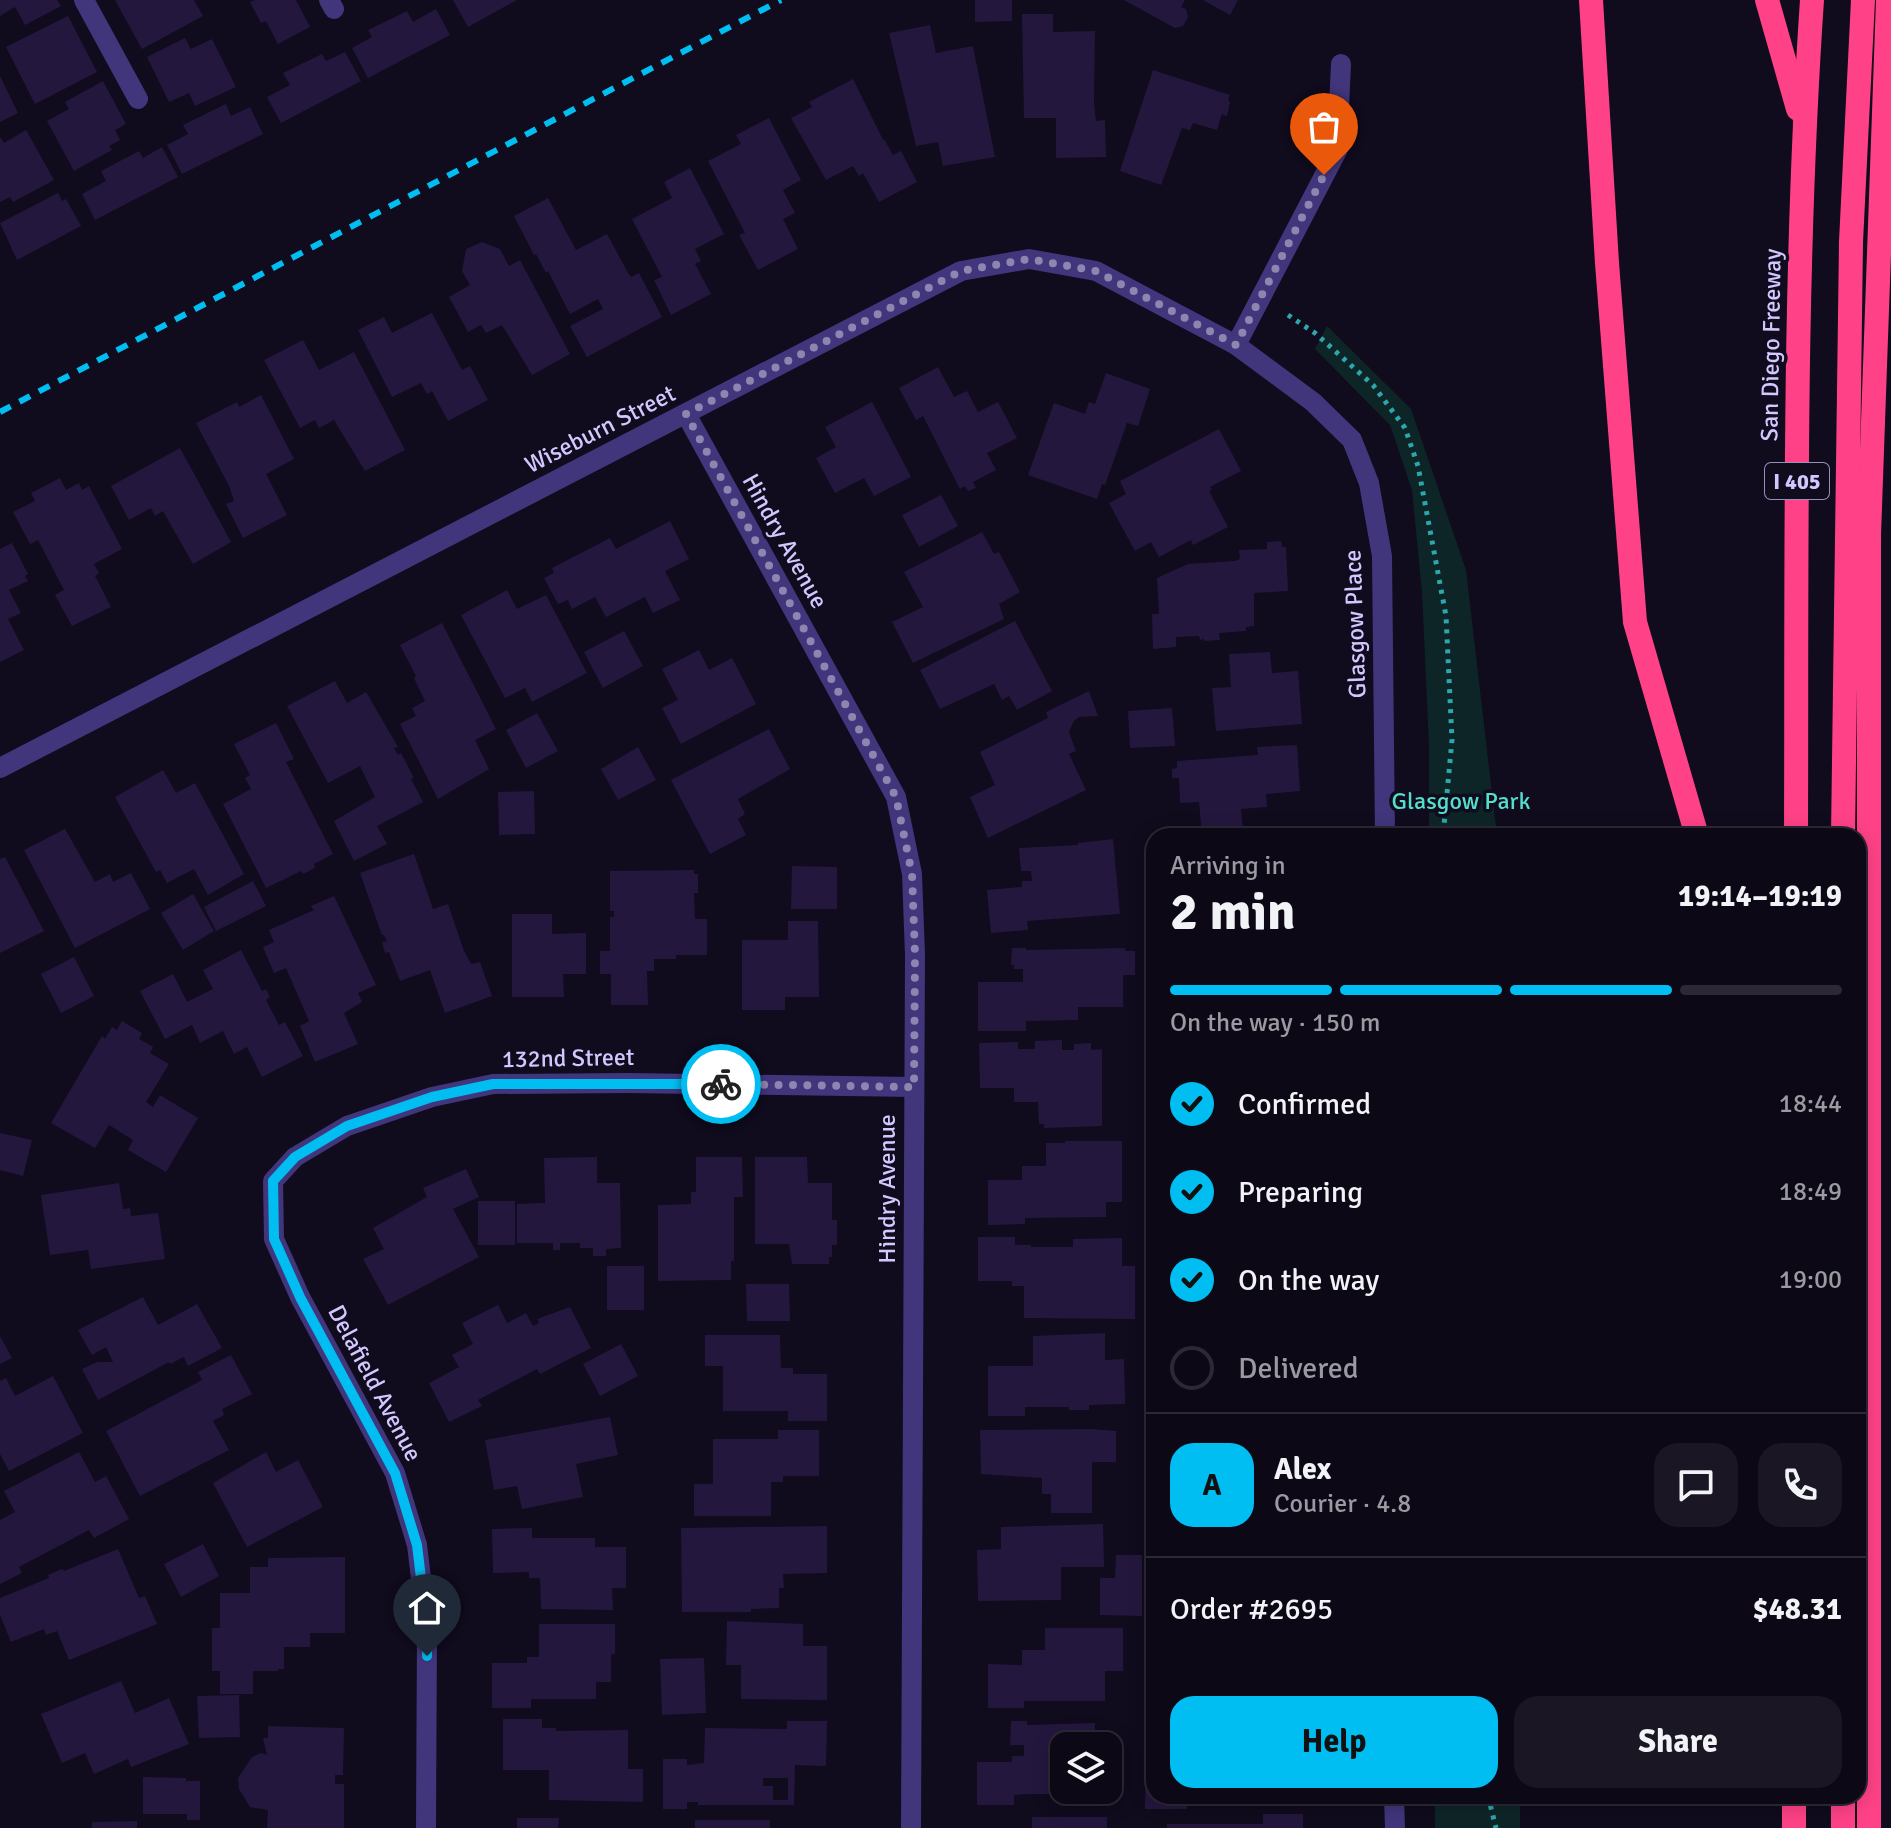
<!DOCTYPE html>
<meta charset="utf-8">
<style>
body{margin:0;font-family:Signika,sans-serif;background:#1a1623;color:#f1f3f6;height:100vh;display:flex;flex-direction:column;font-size:30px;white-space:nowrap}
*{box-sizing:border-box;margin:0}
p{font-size:26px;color:#9a9aa1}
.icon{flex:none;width:44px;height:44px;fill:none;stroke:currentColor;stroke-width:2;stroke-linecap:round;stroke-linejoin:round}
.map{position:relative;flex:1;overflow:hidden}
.drawer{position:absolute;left:1146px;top:828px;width:720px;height:976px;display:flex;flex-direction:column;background:#0c0816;border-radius:24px;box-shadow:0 4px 20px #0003,0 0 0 2px #2c2935}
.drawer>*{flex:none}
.buttons{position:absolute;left:1050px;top:1732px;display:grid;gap:16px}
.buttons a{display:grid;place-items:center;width:72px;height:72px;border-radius:16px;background:#0c0816;box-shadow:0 4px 20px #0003,0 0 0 2px #2c2935;font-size:40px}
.pin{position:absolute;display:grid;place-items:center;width:68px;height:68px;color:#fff;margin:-82px -34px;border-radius:50% 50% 50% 0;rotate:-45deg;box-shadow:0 0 8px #0007}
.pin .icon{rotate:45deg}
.courier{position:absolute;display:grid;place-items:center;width:80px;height:80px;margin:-40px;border:6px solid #00bef2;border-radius:50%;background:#fff;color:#222;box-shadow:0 2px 10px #0007}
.overview em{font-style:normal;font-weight:700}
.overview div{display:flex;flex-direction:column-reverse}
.overview{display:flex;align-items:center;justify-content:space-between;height:136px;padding:0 24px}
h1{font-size:52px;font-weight:700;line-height:60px}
.bar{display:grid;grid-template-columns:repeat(4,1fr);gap:12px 8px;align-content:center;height:96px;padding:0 24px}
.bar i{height:10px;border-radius:6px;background:#2c2935}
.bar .active{background:#00bef2}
.bar p{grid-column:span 4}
.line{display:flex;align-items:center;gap:20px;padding:0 24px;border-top:2px solid #2c2935}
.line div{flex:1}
.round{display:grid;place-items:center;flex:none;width:84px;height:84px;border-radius:24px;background:#1a1623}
ol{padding:0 24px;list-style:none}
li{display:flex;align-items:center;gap:24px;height:88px}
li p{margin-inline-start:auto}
li .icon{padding:8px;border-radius:50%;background:#00bef2;color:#111;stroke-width:4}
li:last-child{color:#9a9aa1}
li i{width:44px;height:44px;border:4px solid #2c2935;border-radius:50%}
.action{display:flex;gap:16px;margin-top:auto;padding:16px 24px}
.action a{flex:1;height:92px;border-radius:24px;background:#00bef2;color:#111;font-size:32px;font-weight:700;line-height:92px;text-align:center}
.action a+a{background:#1a1623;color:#f1f3f6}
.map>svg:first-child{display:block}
</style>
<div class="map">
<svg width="1891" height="1828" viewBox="0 0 1891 1828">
<rect width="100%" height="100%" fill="#100b1d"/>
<g fill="#0e2527">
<polygon points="1327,326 1411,409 1466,570 1497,836 1429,836 1429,745 1422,592 1412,490 1390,425 1315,349"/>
<rect x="1435" y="1796" width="85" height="32"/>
</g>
<g fill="#24173e" fill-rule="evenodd">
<polygon points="0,0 57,0 61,6 25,25 15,7 0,16"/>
<polygon points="115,0 194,0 203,16 142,49"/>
<polygon points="255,0 296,0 310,27 278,44 266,21 261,23 250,2"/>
<polygon points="453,0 517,0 468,27"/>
<polygon points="975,0 1012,0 1012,21 975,22"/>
<polygon points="1124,0 1185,0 1181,7 1186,9 1188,17 1183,26 1175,28"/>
<polygon points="1203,0 1238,0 1230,15"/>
<polygon points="436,9 450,35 368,78 352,48 372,37 368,30 407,11 413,22"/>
<polygon points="1022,14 1053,14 1053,32 1095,31 1094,103 1096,121 1105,120 1106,157 1056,158 1056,118 1024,118"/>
<polygon points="68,16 97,72 35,104 6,47"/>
<polygon points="930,25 936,53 973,46 995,157 943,166 938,142 916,146 889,33"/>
<polygon points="185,38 191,49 212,39 236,87 195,106 189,93 169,102 147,57"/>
<polygon points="345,52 361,81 281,123 267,97 290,85 283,73 322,54 326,61"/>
<polygon points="1153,70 1230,95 1228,100 1230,102 1227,116 1222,114 1217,130 1193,123 1190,130 1182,128 1161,185 1120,171"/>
<polygon points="0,76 18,113 0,122"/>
<polygon points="853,79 883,140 884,139 893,155 901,151 917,182 879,202 863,173 859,176 853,166 826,180 791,118 812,107 809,102"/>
<polygon points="103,81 126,124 115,130 120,140 109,146 112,150 74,171 47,121 69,109 65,102"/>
<polygon points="226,104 231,116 250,107 263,134 182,174 167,145 188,134 183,125"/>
<polygon points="769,118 801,180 783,190 795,213 783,219 798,249 758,270 739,235 745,233 708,161 741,144 736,135"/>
<polygon points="26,130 54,180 13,202 10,197 0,202 0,137 4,143"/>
<polygon points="162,147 178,177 95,220 82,194 106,181 101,171 139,151 143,158"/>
<polygon points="690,168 724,234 695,249 701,261 695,264 711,294 671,315 654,280 662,277 632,219 672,198 664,182"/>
<polygon points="58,193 62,201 66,199 81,226 17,260 0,223"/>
<polygon points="548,198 576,250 607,234 628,273 631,277 639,273 662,317 587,357 570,326 603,309 598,299 570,314 548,271 546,273 536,254 534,255 514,216"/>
<polygon points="482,242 500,249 509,266 520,260 570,354 532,375 502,325 486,333 481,325 468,332 449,297 470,285 462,271 466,249"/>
<polygon points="432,313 462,370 470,366 488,400 448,421 432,391 427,394 421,383 392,397 358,330 384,317 392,333"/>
<polygon points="303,340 319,370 354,352 405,450 365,471 334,420 319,428 315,420 300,428 264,360"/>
<polygon points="938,367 954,397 967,391 978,412 998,402 1017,438 987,453 996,470 973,482 976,488 968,491 965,486 960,489 923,416 916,420 899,388"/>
<polygon points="1106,373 1150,389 1138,426 1127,423 1105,485 1102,484 1097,499 1028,475 1054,403 1085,414 1089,402 1095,404"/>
<polygon points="261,395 294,459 266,474 287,515 243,538 226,504 234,501 229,486 196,423 237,402 239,407"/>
<polygon points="872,402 911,477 874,496 864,478 835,493 816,458 836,447 825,427"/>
<polygon points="1219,429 1241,471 1210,487 1212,490 1209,491 1228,527 1193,545 1191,540 1159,557 1151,542 1135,551 1109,503 1126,494 1120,481"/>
<polygon points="180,448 231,542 193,564 163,511 155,516 151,508 129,520 111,486"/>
<polygon points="60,478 66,490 79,483 82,490 89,486 122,549 94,564 99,573 95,576 111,607 72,626 55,595 64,590 38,540 30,544 13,512 35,501 31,493"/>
<polygon points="941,495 958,526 919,547 902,515"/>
<polygon points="670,521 689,559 665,571 680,600 653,613 645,597 606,617 595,597 572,609 568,600 558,604 544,578 554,573 552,568 610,538 616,549"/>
<polygon points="982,532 994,554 999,552 1020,592 999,604 1004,619 913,663 892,622 923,607 904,572"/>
<polygon points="1281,541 1282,547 1286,547 1288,591 1254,593 1254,626 1246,627 1246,631 1219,633 1220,640 1204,641 1204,639 1200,640 1199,636 1176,637 1176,647 1153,649 1152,614 1159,614 1157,578 1188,564 1235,561 1240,559 1239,550 1267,549 1267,542"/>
<polygon points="12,543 28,574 25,576 28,581 9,590 21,613 8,619 24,650 0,662 0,549"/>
<polygon points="507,590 517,609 546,595 587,673 532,702 525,688 505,698 461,615"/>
<polygon points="1015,621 1052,691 1017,710 1009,696 1002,700 994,684 940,709 920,670"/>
<polygon points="442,623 496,729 475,740 489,769 438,799 400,724 416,716 412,708 425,701 414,678 416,676 400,645"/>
<polygon points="624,631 643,666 603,688 584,652"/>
<polygon points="699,650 709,670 732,658 756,704 681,744 662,708 678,700 662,669"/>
<polygon points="1270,652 1272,673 1298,671 1302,724 1216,731 1212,688 1231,687 1229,654"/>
<polygon points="335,681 347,703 366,692 398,747 394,748 398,755 401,753 414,778 411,779 423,802 377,826 387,844 354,861 334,821 375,797 360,766 328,783 287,706"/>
<polygon points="1089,691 1098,716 1079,717 1074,721 1069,732 1076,751 1069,754 1086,790 988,838 970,797 995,785 980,752 1048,718 1046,712"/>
<polygon points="1172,708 1175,746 1130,748 1128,711"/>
<polygon points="537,713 558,751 526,768 506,730"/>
<polygon points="276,723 294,759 286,762 333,854 314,864 315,868 303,874 301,871 266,888 223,804 251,789 245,778 250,775 234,744"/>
<polygon points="769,729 790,769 738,799 745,814 738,819 746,835 710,854 671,780"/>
<polygon points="1297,745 1300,791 1266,794 1267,807 1241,809 1243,832 1202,835 1199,802 1180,803 1179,778 1172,778 1172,769 1177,768 1177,761 1258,755 1257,747"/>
<polygon points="638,747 656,780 618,800 601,769"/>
<polygon points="163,770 176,793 195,783 244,874 208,895 194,869 167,883 160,870 156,872 115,797"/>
<polygon points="534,791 535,834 499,835 498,792"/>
<polygon points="65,829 95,882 110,874 113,882 131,873 150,909 75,948 24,850"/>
<polygon points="1113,839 1120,914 1027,921 1028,930 991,933 987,890 1022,887 1022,881 1032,881 1031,871 1021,871 1019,848 1078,845 1078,843"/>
<polygon points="414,854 433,909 448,904 464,951 471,964 480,962 492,996 445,1013 430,970 400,981 389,952 385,953 382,942 387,941 384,935 382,935 360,873"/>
<polygon points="5,857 44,931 0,953 0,859"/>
<polygon points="792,866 837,867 837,909 791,909"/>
<polygon points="694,870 694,874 698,874 698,893 694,893 695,919 707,919 707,955 676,955 676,959 654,959 654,971 647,971 648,1005 611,1005 611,974 600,974 600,951 610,951 610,917 614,917 614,911 610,911 610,871"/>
<polygon points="253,881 266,906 216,931 204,907"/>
<polygon points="193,894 214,931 183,950 161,913"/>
<polygon points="334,896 376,985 358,993 362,1002 344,1013 358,1044 315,1062 300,1026 309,1021 286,968 274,973 263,947 274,942 269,930 314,910 311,906"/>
<polygon points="512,914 552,914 552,934 586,933 586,974 563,974 564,997 512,997"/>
<polygon points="788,921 818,921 819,997 785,997 785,1010 742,1010 742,940 788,940"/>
<polygon points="1012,948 1026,948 1026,950 1125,948 1125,951 1135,951 1135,975 1123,975 1123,1007 1078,1007 1078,1020 1026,1021 1026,1031 978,1031 978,982 1023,982 1023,969 1014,969 1014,965 1011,965"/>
<polygon points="241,950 262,991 266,989 270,997 266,1000 279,1025 285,1022 303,1056 262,1077 247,1047 234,1054 223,1031 200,1043 192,1025 165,1039 140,991 173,974 187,1002 213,989 203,970"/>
<polygon points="74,957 94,996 61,1013 41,974"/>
<polygon points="122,1021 142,1033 139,1039 153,1047 150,1053 169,1064 146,1102 153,1107 160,1095 198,1118 166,1172 128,1150 133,1140 109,1125 95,1148 51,1123 102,1036 105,1039 112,1027 117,1030"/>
<polygon points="1062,1040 1062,1050 1074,1050 1074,1044 1091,1043 1091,1050 1102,1049 1102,1126 1044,1128 1044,1124 1039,1124 1038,1102 1014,1102 1014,1088 980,1088 979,1043 1018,1042 1018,1049 1035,1049 1035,1041"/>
<rect x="1146" y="1095" width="8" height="36"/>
<polygon points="0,1133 32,1140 23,1176 0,1170"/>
<polygon points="1065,1141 1122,1141 1122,1202 1106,1202 1106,1217 1025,1218 1025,1224 988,1225 988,1180 1022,1180 1022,1166 1046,1166 1046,1143 1065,1143"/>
<polygon points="597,1157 597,1183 620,1183 621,1248 606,1249 606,1256 593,1256 593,1248 580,1248 580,1243 560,1243 560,1250 553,1250 553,1243 517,1243 517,1204 545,1203 544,1158"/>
<polygon points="696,1157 742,1157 743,1197 734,1197 734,1261 731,1261 731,1280 658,1281 658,1205 691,1204 691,1192 696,1192"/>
<polygon points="755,1157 807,1157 808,1183 832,1183 832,1220 837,1220 837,1245 832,1245 832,1257 829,1257 829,1264 792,1264 789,1244 755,1244"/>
<polygon points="466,1169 479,1197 453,1209 479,1257 388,1305 363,1259 384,1249 373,1228 427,1197 423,1188"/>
<polygon points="119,1183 123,1209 130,1208 131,1216 158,1213 165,1259 91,1269 88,1250 50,1255 41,1195"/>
<rect x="478" y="1201" width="37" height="44"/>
<polygon points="978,1237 1015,1237 1015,1245 1031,1245 1031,1247 1073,1247 1073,1239 1122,1238 1122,1266 1135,1266 1135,1319 1024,1318 1024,1286 1012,1286 1012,1281 978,1281"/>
<rect x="607" y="1266" width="37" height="44"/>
<polygon points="746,1284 789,1284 790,1321 747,1321"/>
<polygon points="143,1297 158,1325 197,1304 222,1348 188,1366 184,1357 170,1364 169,1362 98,1400 82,1369 97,1362 113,1362 106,1347 92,1355 78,1330"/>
<polygon points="498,1305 507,1323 526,1313 533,1326 539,1323 537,1319 570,1307 591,1348 540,1374 537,1369 478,1400 482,1406 449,1422 429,1383 459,1367 452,1355 473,1344 462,1323"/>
<polygon points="1105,1333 1105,1360 1124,1359 1125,1404 1089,1405 1089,1410 1069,1410 1069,1407 1025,1407 1025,1416 988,1416 988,1366 1033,1366 1033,1336"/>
<polygon points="705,1335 780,1335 781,1368 793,1368 793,1374 827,1374 827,1421 788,1421 788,1411 723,1411 723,1366 705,1366"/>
<polygon points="0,1336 12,1358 0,1364"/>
<polygon points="621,1344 638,1376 600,1396 583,1364"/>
<polygon points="231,1355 252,1394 222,1409 224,1415 213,1421 229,1450 140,1496 106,1431 202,1380 198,1372"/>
<polygon points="53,1376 83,1433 9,1471 0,1454 0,1381 6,1378 15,1396"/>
<polygon points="610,1417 618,1455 576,1464 583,1497 522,1509 517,1486 494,1490 485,1440"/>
<polygon points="1091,1429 1116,1431 1116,1462 1092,1462 1092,1513 1051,1513 1051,1494 1042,1494 1042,1478 981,1474 980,1430"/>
<polygon points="778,1430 819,1430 819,1476 783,1476 783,1482 771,1482 771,1516 694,1516 694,1484 713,1484 713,1439 778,1439"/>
<polygon points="79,1452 95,1482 106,1476 129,1519 94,1538 89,1530 19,1567 22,1573 0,1584 0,1520 15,1512 4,1491"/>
<polygon points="266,1452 276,1472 298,1460 323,1507 247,1547 213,1483"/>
<rect x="1145" y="1521" width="9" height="36"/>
<polygon points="1103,1524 1104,1567 1061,1567 1061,1600 978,1601 977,1550 1001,1549 1001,1527"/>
<polygon points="827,1526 827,1573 783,1574 784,1588 779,1588 779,1608 751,1609 751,1612 682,1612 681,1528"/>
<polygon points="532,1528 532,1538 595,1538 595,1547 626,1547 626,1588 612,1588 613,1610 541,1609 540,1578 529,1578 529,1572 493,1573 492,1529"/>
<polygon points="203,1544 219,1576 181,1597 164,1564"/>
<polygon points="118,1549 139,1598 145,1596 157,1624 69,1660 57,1631 46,1635 44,1629 11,1642 0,1615 0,1598 49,1578 48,1575 62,1569 64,1571"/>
<polygon points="1116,1555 1142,1555 1142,1616 1100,1615 1100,1578 1115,1578"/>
<polygon points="345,1557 345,1633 310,1633 310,1647 284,1647 284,1669 278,1669 278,1671 253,1671 253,1694 220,1694 220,1671 212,1671 212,1628 220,1628 220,1593 250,1593 250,1567 268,1567 268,1558"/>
<polygon points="727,1621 803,1624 803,1646 827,1646 827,1700 741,1699 741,1665 726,1665"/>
<polygon points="539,1624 615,1624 615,1654 611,1654 611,1682 596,1682 596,1699 531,1699 531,1708 492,1708 492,1663 527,1663 527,1657 539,1657"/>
<polygon points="1045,1628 1123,1628 1123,1671 1105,1671 1105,1701 1024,1701 1024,1708 988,1708 988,1664 1022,1665 1022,1650 1045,1650"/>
<polygon points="704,1658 706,1713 662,1715 660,1659"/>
<polygon points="121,1681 135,1713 169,1698 189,1744 131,1767 128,1759 94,1774 85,1753 62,1763 41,1714"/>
<polygon points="239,1695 240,1737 199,1738 197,1696"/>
<polygon points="503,1719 542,1719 542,1728 556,1728 556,1731 628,1730 628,1769 643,1769 643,1802 549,1800 549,1770 503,1770"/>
<path d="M787 1721H827L826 1766 795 1765 794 1805H698V1802H687V1809H663V1759H687V1765L704 1763 705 1728 787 1729ZM763 1778H788V1800H773V1786H763Z"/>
<polygon points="1011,1721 1027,1721 1027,1725 1095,1723 1095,1746 1064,1746 1064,1790 1107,1790 1107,1794 1029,1794 1014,1795 1014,1805 977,1805 977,1762 1012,1762 1012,1756 1024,1756 1024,1745 1010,1745"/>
<polygon points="268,1726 344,1728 343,1775 335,1775 335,1784 344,1784 344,1828 267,1828 268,1810 250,1807 239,1789 238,1778 252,1757 261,1753 267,1755 263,1738 268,1738"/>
<polygon points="1146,1742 1154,1742 1154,1796 1187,1796 1187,1809 1145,1809"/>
<polygon points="143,1777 186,1778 186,1781 200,1781 200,1820 187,1820 187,1814 143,1814"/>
<polygon points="1263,1814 1303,1814 1303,1828 1167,1828 1167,1824 1263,1824"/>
<rect x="1032" y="1817" width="75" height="11"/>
<polygon points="517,1818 559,1818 558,1828 517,1828"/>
<rect x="695" y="1820" width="75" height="8"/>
<polygon points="137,1821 137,1828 92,1828 92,1822"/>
</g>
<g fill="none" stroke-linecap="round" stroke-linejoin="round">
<g stroke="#2ca7ae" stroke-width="5" stroke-dasharray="4 6" stroke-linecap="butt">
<polyline points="1288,315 1315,333 1373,385 1405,428 1418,466 1446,616 1452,740 1443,836"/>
<polyline points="1488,1796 1496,1828"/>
</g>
<g stroke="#41367c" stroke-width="20">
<polyline points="84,0 138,99"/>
<polyline points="329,0 334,9"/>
<polyline points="1341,64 1337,151 1236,345 1313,402 1352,440 1369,483 1382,556 1385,836"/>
<polyline points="686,414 896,797 912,874 915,955 911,1828"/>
<polyline points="0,768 961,271 1029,259 1096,271 1236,345"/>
<polyline points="1394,1796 1395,1828"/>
<polyline points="426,1828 427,1628 417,1545 395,1473 300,1297 274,1239 273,1181 295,1157 347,1126 432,1097 493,1084 628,1083 914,1087"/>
</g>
<g stroke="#ff4287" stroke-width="24">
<polyline points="1591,0 1607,263 1635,622 1697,836"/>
<polyline points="1767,0 1798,109"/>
<path d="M1796 836C1797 557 1793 278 1812 0"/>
<polyline points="1843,836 1851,242 1863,0"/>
<polyline points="1794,1796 1794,1828"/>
<polyline points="1843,1828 1843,1796"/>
<polyline points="1869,1828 1869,535 1888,0"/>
</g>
<polyline stroke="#00bef2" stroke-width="6" stroke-dasharray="12 10" stroke-linecap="butt" points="0,412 781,0"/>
</g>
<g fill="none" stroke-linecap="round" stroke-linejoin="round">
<polyline stroke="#8f85b0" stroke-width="8" stroke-dasharray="0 14.4" points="721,1084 914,1087 915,955 912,874 896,797 686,414 961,271 1029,259 1096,271 1236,345 1324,175"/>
<polyline stroke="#00bef2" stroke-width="10" points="427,1656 427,1628 417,1545 395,1473 300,1297 274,1239 273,1181 295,1157 347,1126 432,1097 493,1084 721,1084"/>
</g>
<g text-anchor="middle" stroke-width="7" stroke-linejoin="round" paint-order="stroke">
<rect fill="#100b1d" stroke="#998fbb" stroke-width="2" x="1765" y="463" width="64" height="36" rx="6"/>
<g font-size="22" font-weight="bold" fill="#d4c7ff">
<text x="1797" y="489">I 405</text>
</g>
<g font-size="24" fill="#d4c7ff" stroke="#100b1d">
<text transform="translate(1771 345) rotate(-89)" y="8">San Diego Freeway</text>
<text transform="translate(600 429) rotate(-27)" y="8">Wiseburn Street</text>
<text transform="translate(785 541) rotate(61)" y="8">Hindry Avenue</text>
<text transform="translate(1355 624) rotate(-92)" y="8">Glasgow Place</text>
<text transform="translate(568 1058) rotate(-1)" y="8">132nd Street</text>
<text transform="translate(887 1189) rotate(-90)" y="8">Hindry Avenue</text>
<text transform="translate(375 1383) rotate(62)" y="8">Delafield Avenue</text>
</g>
<g font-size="24" fill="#54decc" stroke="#100b1d">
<text x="1461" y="809">Glasgow Park</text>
</g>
</g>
</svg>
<div class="buttons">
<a><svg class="icon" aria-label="layers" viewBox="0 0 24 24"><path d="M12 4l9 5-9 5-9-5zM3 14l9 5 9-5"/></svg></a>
</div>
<div class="pin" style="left:1324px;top:175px;background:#ea580c"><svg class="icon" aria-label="bag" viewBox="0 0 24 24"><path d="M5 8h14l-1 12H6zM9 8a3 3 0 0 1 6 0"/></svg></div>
<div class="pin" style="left:427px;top:1656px;background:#1f2937"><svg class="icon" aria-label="home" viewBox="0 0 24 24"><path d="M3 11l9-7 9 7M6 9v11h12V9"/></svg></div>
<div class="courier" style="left:721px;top:1084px"><svg class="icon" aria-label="bike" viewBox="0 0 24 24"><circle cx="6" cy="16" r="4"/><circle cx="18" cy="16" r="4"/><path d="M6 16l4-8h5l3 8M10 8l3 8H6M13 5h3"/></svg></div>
<section class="drawer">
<div class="overview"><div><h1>2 min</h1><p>Arriving in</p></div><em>19:14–19:19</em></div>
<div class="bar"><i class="active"></i><i class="active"></i><i class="active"></i><i></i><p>On the way · 150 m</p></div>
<ol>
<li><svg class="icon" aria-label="check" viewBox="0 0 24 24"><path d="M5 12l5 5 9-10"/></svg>Confirmed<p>18:44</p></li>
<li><svg class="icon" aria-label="check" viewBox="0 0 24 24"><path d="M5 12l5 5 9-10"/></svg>Preparing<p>18:49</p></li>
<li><svg class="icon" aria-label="check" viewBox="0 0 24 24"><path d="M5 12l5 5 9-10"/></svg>On the way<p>19:00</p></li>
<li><i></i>Delivered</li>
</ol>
<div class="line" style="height:144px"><b class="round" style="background:#00bef2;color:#111">A</b><div><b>Alex</b><p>Courier · 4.8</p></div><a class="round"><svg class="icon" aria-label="chat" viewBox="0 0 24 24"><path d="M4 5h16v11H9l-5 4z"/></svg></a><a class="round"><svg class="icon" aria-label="phone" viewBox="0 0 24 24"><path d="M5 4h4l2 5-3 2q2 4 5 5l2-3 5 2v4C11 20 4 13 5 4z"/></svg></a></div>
<div class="line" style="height:104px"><div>Order #2695</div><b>$48.31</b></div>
<div class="action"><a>Help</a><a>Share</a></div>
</section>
</div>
